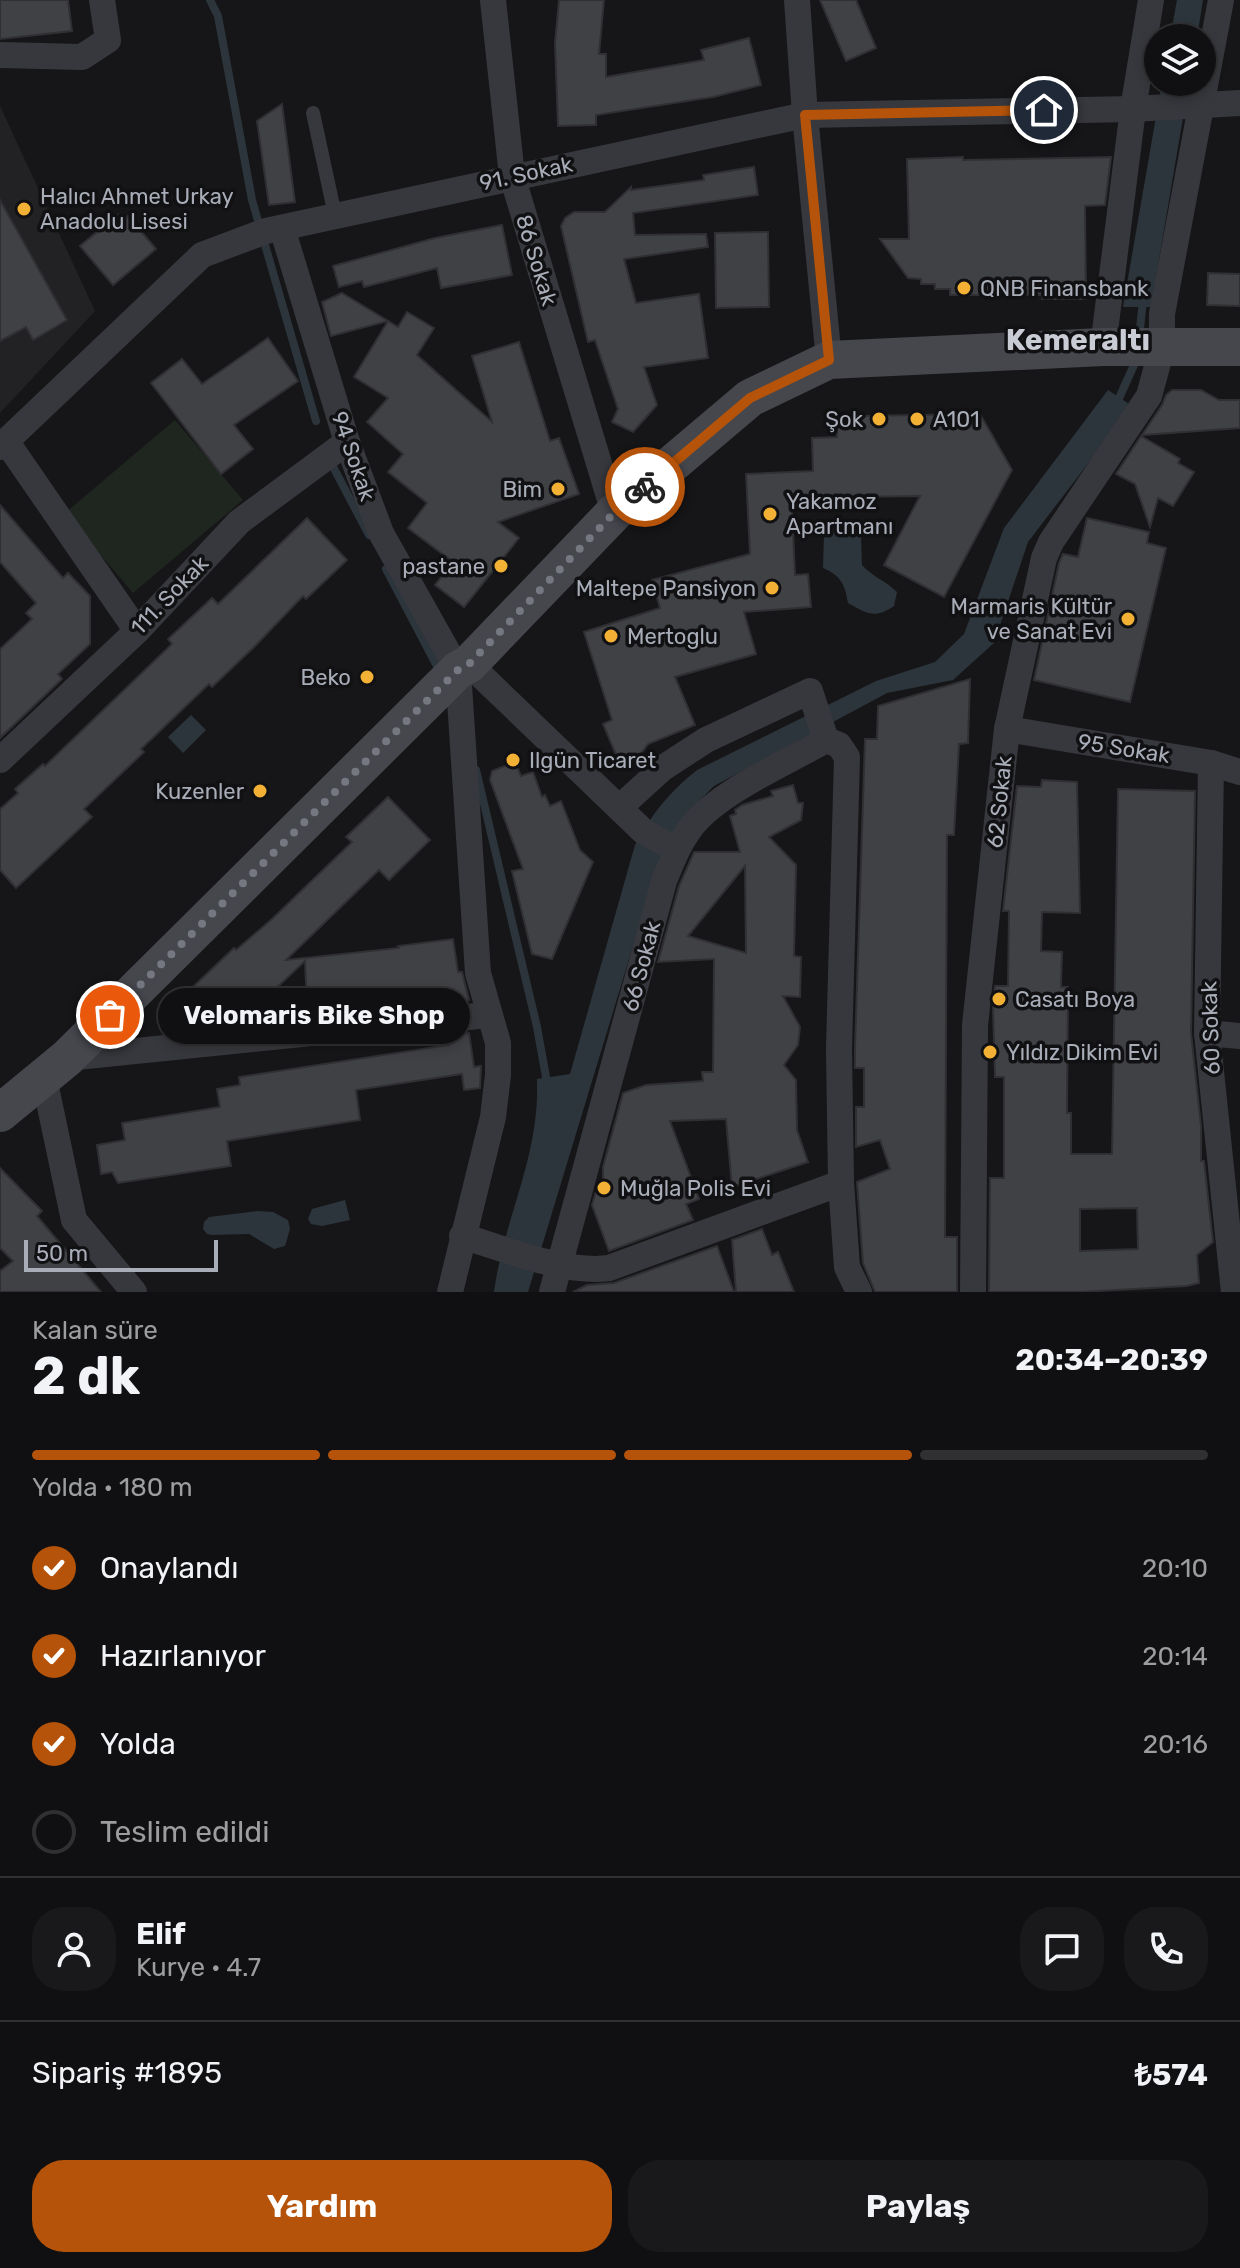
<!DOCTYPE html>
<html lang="tr">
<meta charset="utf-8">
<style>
body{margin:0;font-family:Rubik,sans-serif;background:#19191b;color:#f1f3f6;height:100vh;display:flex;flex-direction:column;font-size:30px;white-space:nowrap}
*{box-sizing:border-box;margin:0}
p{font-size:26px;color:#9c9d9f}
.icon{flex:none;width:44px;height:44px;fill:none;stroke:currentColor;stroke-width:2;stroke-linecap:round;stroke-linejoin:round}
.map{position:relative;height:1292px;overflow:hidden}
.sheet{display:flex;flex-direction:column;background:#101012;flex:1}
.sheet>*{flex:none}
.tools{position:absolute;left:1144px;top:24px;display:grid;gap:16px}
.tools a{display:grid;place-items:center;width:72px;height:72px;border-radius:50%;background:#101012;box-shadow:0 4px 12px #0003,0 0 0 2px #303032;font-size:40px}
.scale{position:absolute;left:24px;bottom:20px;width:194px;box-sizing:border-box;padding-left:8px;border:4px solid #a8adb8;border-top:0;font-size:22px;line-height:28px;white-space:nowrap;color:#a8adb8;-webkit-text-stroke:6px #111113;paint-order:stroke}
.pin{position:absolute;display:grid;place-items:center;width:68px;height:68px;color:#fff;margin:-34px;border:4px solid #fff;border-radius:50%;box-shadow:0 2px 8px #0007}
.courier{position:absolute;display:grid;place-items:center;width:80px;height:80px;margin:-40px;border:6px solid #b45309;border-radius:50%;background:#fff;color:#222;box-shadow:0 2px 10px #0007}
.bubble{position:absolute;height:56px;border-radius:28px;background:#101012;box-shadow:0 4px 12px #0003,0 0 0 2px #303032;font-size:26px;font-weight:700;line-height:56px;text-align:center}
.head em{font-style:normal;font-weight:700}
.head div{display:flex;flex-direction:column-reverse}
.head{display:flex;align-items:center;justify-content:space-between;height:136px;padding:0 32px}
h1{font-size:52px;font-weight:700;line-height:60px}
.bar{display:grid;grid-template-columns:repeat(4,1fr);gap:12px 8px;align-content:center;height:96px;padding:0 32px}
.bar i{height:10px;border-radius:6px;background:#303032}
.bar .current{background:#b45309}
.bar p{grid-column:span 4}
.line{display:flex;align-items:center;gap:20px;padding:0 32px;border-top:2px solid #303032}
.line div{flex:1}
.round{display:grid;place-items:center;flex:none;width:84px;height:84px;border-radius:32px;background:#19191b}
ol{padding:0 32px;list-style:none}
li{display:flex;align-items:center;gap:24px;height:88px}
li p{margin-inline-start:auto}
li .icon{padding:8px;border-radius:50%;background:#b45309;color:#fff;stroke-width:4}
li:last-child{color:#9c9d9f}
li i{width:44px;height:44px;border:4px solid #303032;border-radius:50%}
.action{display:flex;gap:16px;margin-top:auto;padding:16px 32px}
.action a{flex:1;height:92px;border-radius:32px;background:#b45309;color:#fff;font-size:32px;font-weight:700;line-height:92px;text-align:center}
.action a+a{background:#19191b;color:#f1f3f6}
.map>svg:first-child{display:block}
</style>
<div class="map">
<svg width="1240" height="1292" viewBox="0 0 1240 1292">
<rect width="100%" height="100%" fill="#161618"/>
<polygon fill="#222225" points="0,106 95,311 0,413"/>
<polygon fill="#1e261f" points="175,420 243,500 133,593 65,513"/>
<g fill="#2c353c">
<polygon points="1177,0 1203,0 1197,38 1170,38"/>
<polygon points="1162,82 1189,82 1151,307 1123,307"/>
<path d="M1108 390 1132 406 1028 542 994 643 953 680 887 693 714 786 693 807 660 857 528 1292H494C504 1217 540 1158 537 1079L570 1074 635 845C652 814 669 792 697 770L876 681 935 662 964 634 1004 528Z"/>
<path d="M836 526 854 529 861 536 862 565C873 577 886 581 897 592L894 606C875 619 867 614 848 603 845 584 841 576 823 568L824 534Z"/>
<polygon points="191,715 206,730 183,753 168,737"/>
<polygon points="345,1200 350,1220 322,1226 311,1224 308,1219 312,1209"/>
<polygon points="258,1211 273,1212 288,1220 290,1229 285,1246 274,1249 249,1234 212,1235 207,1234 203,1229 204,1222 209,1217"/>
</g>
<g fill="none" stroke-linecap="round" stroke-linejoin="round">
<g stroke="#2c353c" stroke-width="8">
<polyline points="210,0 218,16 252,200 316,421"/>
<polyline points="1139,338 1143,300"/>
<polyline points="1116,405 1138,356"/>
<polyline points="329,459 369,535"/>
<polyline points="386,569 441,674"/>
<polyline points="476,770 537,1027 548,1088"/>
</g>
</g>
<g fill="#404145" stroke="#303034" stroke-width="2" fill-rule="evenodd">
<polygon points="0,0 68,0 72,31 0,39"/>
<polygon points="559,0 604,0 599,54 606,54 606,77 704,60 701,50 749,38 761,85 713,97 596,115 596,125 558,126 555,43"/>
<polygon points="820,0 856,0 876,48 846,61"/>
<polygon points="282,104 295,202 269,205 257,121"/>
<polygon points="963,157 963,160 1111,157 1105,205 1085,206 1086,299 1042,299 1042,295 950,295 950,289 935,289 935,284 921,284 921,279 908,278 880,239 909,239 907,159"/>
<polygon points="754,167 758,195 633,213 635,235 706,234 708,247 624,259 636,303 699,294 708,358 644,367 657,405 633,432 612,422 618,409 595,340 588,342 561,226 565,218 574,212 605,212 631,187 631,190 704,180 703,175"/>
<polygon points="0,200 67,320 33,340 26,327 0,341"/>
<polygon points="118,215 123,221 128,216 156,249 113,285 80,246"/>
<polygon points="502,225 512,275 441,288 437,268 364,287 362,281 339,287 333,266 435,238"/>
<polygon points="768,232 769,307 716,308 715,233"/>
<polygon points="1208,273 1240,274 1240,306 1207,305"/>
<polygon points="342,293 388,321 331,336 322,302"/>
<polygon points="407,312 434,328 417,355 492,422 472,356 519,342 550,441 559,438 579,494 498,522 519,538 464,607 435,585 453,562 408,528 427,503 388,472 403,454 367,422 388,398 354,377 388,321 398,327"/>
<polygon points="268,338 298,381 234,425 253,449 221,474 151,383 182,359 202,384"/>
<polygon points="1172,390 1201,390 1219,400 1240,400 1240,428 1142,435 1162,405 1166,395"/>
<polygon points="980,414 1012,470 944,597 884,565 920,496 851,497 851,507 792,509 795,575 808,574 811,607 744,612 756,654 675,677 695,725 648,744 638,758 620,764 603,724 612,720 584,632 660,608 652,580 750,554 746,474 813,471 812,438 837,437 837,427 857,427 857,416"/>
<polygon points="1141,436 1180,459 1178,463 1194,472 1173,506 1158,498 1150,527 1135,484 1116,474"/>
<polygon points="0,505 63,578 68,573 90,596 90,644 58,674 62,679 0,738 0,649 32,619 26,613 36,603 0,562"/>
<polygon points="307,518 347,560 306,599 303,596 256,645 212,687 209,684 141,749 144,752 84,809 92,817 16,888 0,870 0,809 18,793 15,789 43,764 45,766 172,644 168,639 212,598 218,604"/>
<polygon points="1087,518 1149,532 1147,543 1166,548 1130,702 1034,680 1059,563 1063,554 1078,557"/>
<polygon points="970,679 968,743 959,744 954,835 947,835 945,1237 957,1237 957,1292 875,1292 863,1263 857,1182 890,1169 880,1140 856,1147 856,1107 864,1107 864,1068 855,1068 855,1048 865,739 877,739 878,706"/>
<polygon points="515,762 521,776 533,772 542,797 545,795 550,806 561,801 580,850 593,862 552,959 532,954 512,871 523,869 490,780 492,771"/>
<path d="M1042 780 1077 782 1080 913 1042 912 1041 951 1062 952 1061 987H1068L1067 1113H1071V1154H1112L1118 789 1195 791 1191 1033 1201 1126V1161H1204L1213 1242 1197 1255 1199 1283 1187 1286 1080 1292H989L990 1178H1004V1077H995L993 1008 995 986H1008L1009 911H1003L1017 786 1041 787ZM1137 1208 1138 1249 1080 1251V1209Z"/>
<path d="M793 785 798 803H803L801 820 769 837 796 865 794 956 801 957 800 997 783 996 800 1027 798 1045 784 1065 796 1080 797 1130 808 1162 732 1187 726 1119 670 1121 699 1199 686 1204 693 1220 609 1251 592 1205 598 1185 603 1183V1167L623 1093 646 1085 703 1081 702 1072H713L714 959 658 962 679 886 694 852H740L730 816 736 814 735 810 742 805 773 796 771 791ZM745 866 746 953 688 936 744 867Z"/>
<polygon points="388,797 430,840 389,880 379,870 286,960 399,948 398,946 453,939 458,972 462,972 469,1000 407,1007 406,1001 307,1006 305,961 253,1010 234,990 196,1027 174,1005 234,948 236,950 272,919 352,842 346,837"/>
<polygon points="469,1033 474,1067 481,1066 480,1088 464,1090 462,1074 356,1090 360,1120 227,1141 231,1166 118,1183 112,1172 101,1174 97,1145 125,1140 122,1123 220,1107 217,1089 240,1085 239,1077 449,1045 448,1035"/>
<polygon points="0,1168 42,1211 37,1216 101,1292 0,1292 0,1271 13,1261 0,1248"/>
<polygon points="762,1229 772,1255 778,1252 794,1292 736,1292 732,1240"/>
<polygon points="717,1246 734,1292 573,1292 587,1285 614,1283"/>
</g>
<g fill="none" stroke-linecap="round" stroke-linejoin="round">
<polyline stroke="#37383d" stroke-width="14" points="313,113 335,215"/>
<g stroke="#37383d" stroke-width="26">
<polyline points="493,0 512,176 614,513"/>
<polyline points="797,0 805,115 829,360"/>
<polyline points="0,55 82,57 108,40 102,0"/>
<polyline points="282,228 347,442 381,533 458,670 478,973 498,1043 498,1075 493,1117 450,1292"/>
<polyline points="1103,347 1133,109 1151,0"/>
<polyline points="6,441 137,631"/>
<polyline points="0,447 202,255 266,231 805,115 1133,109 1240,103"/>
<polyline points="469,664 643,831 676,850"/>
<polyline points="1007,729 1211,763 1240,772"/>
<polyline points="0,760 137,631 239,522 347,442"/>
<polyline points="1211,763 1207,1033 1234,1292"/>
<polyline points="619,808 663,768 706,740 810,691 826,740"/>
<polyline points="1207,1033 1240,1036"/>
<polyline points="67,1058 488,1015"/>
<polyline points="44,1078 74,1220 134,1292"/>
<path d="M462 1236C505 1249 566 1274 609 1268L841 1183"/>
<path d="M552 1292 664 881C672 861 679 843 692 826 720 791 786 763 826 740L839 745 847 757 839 1048 841 1183 847 1267 859 1292"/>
<polyline points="973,1292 975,1025 1007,729 1044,558 1051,542 1149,396 1162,348 1162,314 1221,0"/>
</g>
<polyline stroke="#45474d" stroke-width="38" points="0,1113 67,1058 458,670 469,664 614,513 750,398 829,360 1103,347 1240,347"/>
</g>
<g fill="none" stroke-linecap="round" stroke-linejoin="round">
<polyline stroke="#757880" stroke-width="8" stroke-dasharray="0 14.4" points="110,1015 458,670 469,664 614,513 645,487"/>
<polyline stroke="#b45309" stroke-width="10" points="645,487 750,398 829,360 805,115 1044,110"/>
</g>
<g fill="#f2b134" stroke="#111113" stroke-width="3">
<circle cx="24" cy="209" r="8"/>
<circle cx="964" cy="288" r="8"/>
<circle cx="879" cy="419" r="8"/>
<circle cx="917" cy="419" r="8"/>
<circle cx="558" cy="489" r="8"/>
<circle cx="770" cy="514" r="8"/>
<circle cx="501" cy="566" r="8"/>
<circle cx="772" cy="588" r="8"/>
<circle cx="1128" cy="619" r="8"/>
<circle cx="611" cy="636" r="8"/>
<circle cx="367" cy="677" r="8"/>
<circle cx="513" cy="760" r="8"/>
<circle cx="260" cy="791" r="8"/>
<circle cx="999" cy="999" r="8"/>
<circle cx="990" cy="1052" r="8"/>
<circle cx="604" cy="1188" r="8"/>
</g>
<g text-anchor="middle" stroke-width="7" stroke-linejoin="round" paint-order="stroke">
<g font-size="22" fill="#a8adb8" stroke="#111113">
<text transform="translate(526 173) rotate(-12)" y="8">91. Sokak</text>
<text transform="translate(537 260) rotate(73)" y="8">86 Sokak</text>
<text transform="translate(354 456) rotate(71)" y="8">94 Sokak</text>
<text transform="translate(169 595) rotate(-46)" y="8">111. Sokak</text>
<text transform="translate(1124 748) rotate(9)" y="8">95 Sokak</text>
<text transform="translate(999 802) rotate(-84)" y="8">62 Sokak</text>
<text transform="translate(641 966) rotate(-75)" y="8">66 Sokak</text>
<text transform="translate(1210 1028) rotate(-92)" y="8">60 Sokak</text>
</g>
<g font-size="22" fill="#a8adb8" stroke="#111113" text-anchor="start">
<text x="40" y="204">Halıcı Ahmet Urkay<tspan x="40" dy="25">Anadolu Lisesi</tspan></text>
<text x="980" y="296">QNB Finansbank</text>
<text x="863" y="427" text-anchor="end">Şok</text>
<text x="933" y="427">A101</text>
<text x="542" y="497" text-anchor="end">Bim</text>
<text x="786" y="509">Yakamoz<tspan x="786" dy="25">Apartmanı</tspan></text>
<text x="485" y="574" text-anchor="end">pastane</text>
<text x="756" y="596" text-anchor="end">Maltepe Pansiyon</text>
<text x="1112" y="614" text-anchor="end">Marmaris Kültür<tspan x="1112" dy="25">ve Sanat Evi</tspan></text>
<text x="627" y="644">Mertoglu</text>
<text x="351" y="685" text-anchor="end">Beko</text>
<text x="529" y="768">Ilgün Ticaret</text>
<text x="244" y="799" text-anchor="end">Kuzenler</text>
<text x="1015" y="1007">Casatı Boya</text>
<text x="1006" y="1060">Yıldız Dikim Evi</text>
<text x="620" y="1196">Muğla Polis Evi</text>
</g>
<g font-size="30" font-weight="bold" fill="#c9ccd4" stroke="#111113">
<text x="1078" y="350">Kemeraltı</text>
</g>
</g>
</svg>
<div class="tools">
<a><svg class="icon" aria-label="layers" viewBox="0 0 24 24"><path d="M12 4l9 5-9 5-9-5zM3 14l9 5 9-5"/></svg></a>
</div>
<div class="scale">50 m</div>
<div class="pin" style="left:110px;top:1015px;background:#ea580c"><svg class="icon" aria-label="bag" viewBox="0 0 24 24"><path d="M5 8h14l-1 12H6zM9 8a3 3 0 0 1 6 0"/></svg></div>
<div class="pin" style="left:1044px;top:110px;background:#1f2937"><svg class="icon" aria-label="home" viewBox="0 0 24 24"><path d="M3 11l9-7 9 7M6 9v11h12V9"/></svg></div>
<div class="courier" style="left:645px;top:487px"><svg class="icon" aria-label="bike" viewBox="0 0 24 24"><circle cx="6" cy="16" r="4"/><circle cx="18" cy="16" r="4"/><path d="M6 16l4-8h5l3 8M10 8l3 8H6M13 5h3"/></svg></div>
<div class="bubble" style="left:158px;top:988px;width:312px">Velomaris Bike Shop</div>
</div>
<section class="sheet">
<div class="head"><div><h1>2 dk</h1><p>Kalan süre</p></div><em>20:34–20:39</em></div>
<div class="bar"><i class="current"></i><i class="current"></i><i class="current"></i><i></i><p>Yolda · 180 m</p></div>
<ol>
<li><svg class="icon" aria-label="check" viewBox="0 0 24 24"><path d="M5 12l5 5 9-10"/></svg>Onaylandı<p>20:10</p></li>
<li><svg class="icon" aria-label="check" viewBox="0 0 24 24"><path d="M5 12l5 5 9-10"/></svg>Hazırlanıyor<p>20:14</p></li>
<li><svg class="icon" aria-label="check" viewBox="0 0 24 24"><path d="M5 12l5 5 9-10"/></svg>Yolda<p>20:16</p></li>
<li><i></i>Teslim edildi</li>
</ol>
<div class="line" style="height:144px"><a class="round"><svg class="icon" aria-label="person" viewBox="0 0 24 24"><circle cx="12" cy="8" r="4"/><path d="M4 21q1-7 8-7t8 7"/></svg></a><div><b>Elif</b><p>Kurye · 4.7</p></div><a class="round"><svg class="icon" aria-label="chat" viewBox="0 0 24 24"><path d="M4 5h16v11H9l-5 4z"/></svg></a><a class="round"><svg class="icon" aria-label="phone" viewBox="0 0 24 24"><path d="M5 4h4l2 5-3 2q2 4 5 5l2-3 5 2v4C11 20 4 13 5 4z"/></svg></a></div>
<div class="line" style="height:104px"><div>Sipariş #1895</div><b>₺574</b></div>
<div class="action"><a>Yardım</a><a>Paylaş</a></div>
</section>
